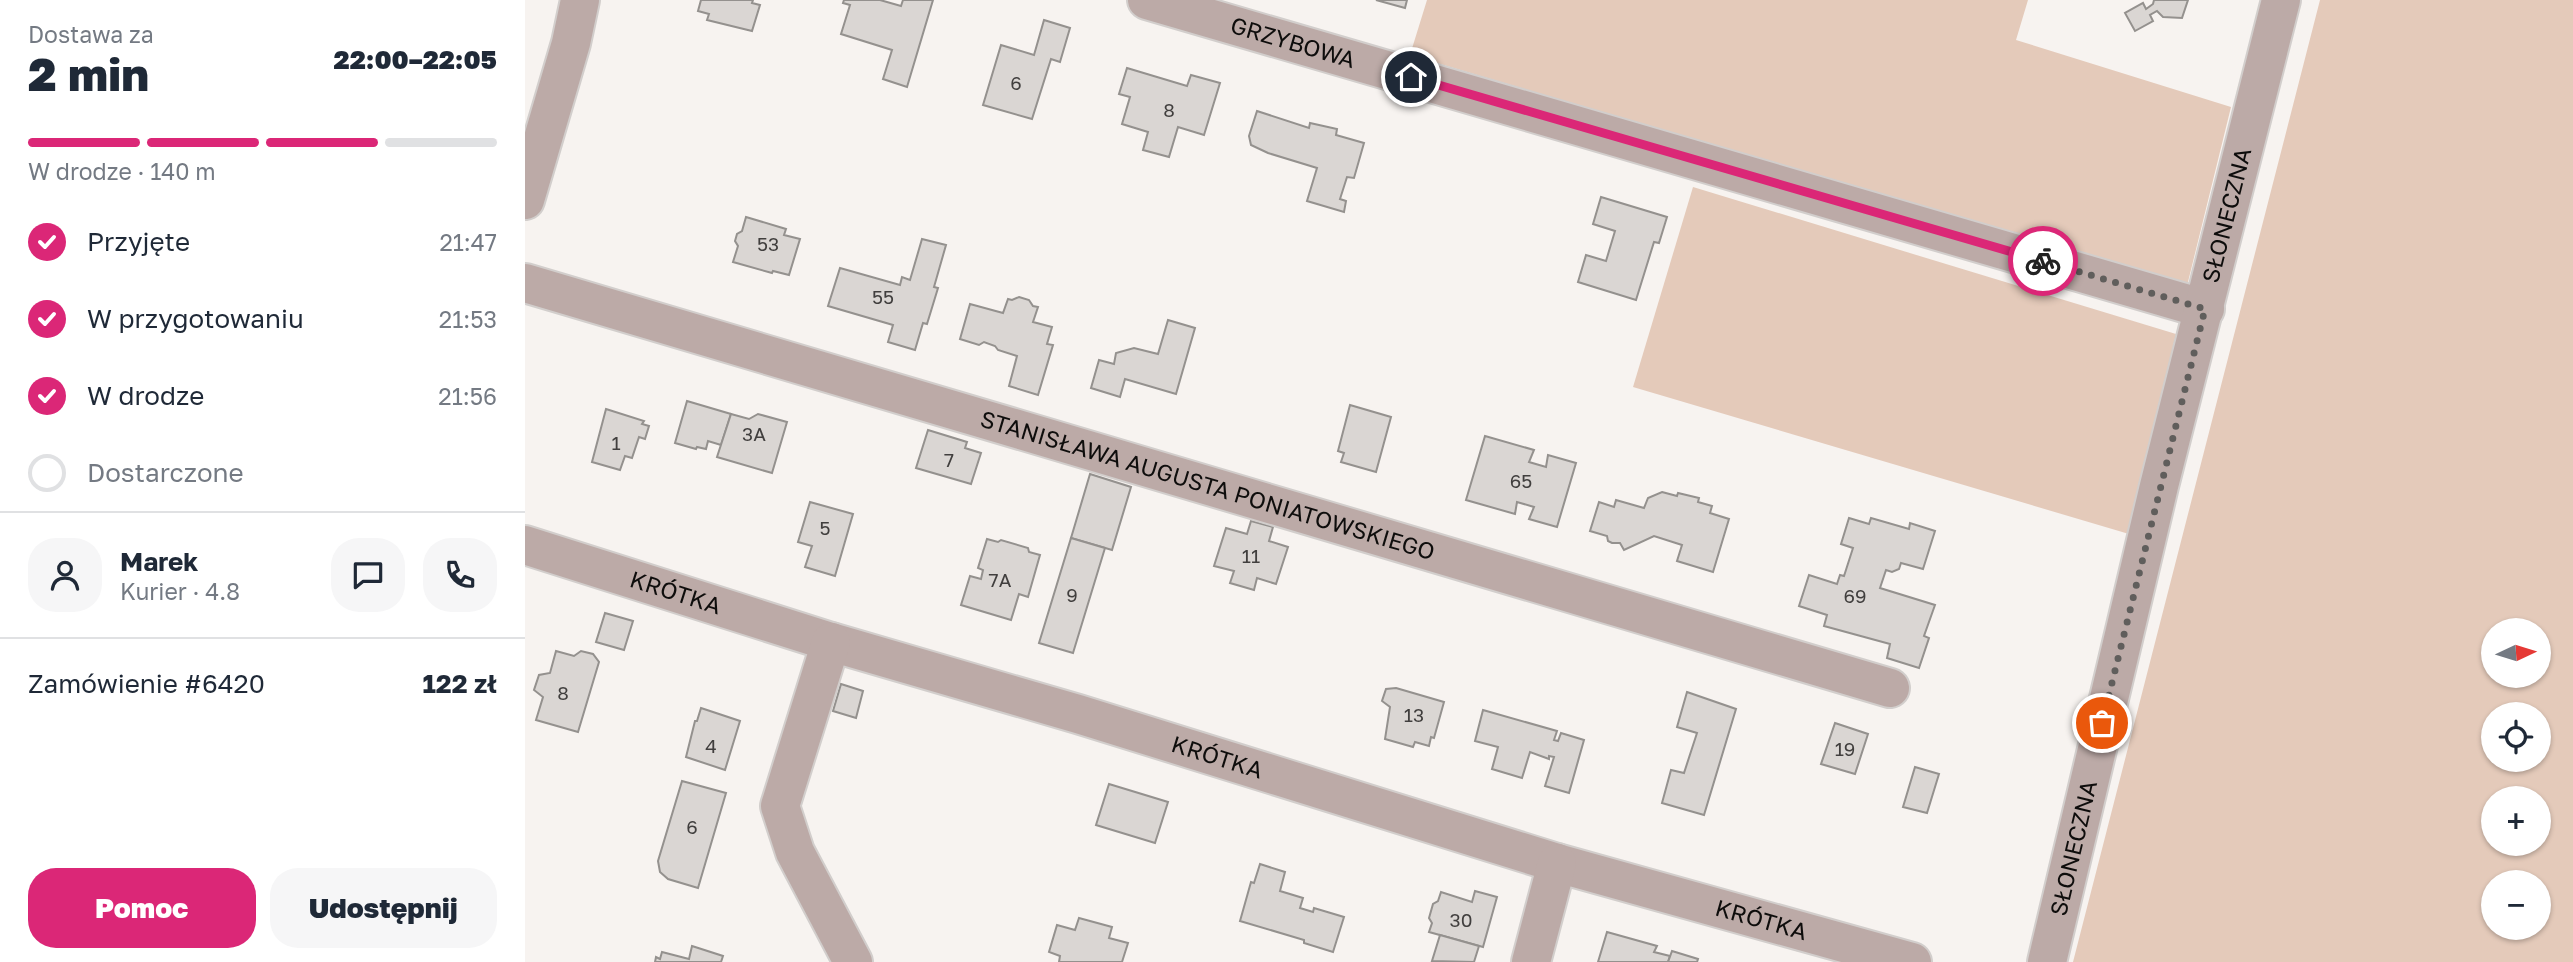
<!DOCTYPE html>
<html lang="pl">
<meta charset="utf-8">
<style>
body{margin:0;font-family:"Golos Text",sans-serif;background:#f6f6f7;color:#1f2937;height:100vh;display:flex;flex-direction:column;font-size:26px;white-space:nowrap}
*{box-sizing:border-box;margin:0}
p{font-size:23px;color:#747a83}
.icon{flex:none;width:38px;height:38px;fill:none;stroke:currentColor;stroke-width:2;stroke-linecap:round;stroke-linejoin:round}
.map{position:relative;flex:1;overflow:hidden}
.panel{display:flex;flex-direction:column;background:#fff;width:525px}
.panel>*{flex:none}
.needle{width:46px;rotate:86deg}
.buttons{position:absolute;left:1956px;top:618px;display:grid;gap:14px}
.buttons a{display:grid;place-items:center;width:70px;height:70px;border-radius:50%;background:#fff;box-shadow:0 2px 5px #0004;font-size:35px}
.pin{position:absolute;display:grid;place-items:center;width:60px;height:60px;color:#fff;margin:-30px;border:4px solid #fff;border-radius:50%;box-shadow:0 2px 7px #0007}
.courier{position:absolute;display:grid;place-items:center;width:70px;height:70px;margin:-35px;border:5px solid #db2777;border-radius:50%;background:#fff;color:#222;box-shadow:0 2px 9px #0007}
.summary em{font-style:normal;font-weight:800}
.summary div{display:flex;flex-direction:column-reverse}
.summary{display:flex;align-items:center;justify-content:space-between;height:119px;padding:0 28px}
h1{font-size:46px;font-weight:800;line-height:52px}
.bar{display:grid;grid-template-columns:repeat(4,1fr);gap:10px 7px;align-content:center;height:84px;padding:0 28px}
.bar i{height:9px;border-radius:5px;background:#e0e1e3}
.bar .current{background:#db2777}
.bar p{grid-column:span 4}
.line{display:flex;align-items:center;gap:18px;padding:0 28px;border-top:2px solid #e0e1e3}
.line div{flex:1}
.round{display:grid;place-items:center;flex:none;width:74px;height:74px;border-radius:28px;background:#f6f6f7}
ol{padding:0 28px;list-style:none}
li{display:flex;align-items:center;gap:21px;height:77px}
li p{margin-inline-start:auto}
li .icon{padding:7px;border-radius:50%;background:#db2777;color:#fff;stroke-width:4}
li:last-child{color:#747a83}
li i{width:38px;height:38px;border:4px solid #e0e1e3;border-radius:50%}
.button{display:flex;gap:14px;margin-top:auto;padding:14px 28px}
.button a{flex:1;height:80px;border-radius:28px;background:#db2777;color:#fff;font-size:28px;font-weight:800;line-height:80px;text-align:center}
.button a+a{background:#f6f6f7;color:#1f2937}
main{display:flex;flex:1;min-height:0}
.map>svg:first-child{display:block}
</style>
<main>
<section class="panel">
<div class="summary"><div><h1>2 min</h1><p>Dostawa za</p></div><em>22:00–22:05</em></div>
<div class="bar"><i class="current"></i><i class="current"></i><i class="current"></i><i></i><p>W drodze · 140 m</p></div>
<ol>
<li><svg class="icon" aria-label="check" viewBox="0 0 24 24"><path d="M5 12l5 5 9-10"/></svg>Przyjęte<p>21:47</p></li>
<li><svg class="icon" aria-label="check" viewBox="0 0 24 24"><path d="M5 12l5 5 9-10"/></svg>W przygotowaniu<p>21:53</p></li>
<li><svg class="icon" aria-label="check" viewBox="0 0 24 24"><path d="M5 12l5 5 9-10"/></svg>W drodze<p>21:56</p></li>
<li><i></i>Dostarczone</li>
</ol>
<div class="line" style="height:126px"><a class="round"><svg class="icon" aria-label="person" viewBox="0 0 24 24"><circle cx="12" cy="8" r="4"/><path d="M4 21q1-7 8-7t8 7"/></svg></a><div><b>Marek</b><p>Kurier · 4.8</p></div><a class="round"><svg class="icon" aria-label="chat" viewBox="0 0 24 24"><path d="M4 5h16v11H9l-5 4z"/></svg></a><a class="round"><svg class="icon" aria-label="phone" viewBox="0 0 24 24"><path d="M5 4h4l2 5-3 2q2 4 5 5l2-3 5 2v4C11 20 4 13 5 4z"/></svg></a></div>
<div class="line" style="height:91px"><div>Zamówienie #6420</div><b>122 zł</b></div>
<div class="button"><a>Pomoc</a><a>Udostępnij</a></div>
</section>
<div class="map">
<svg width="2048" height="962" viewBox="0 0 2048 962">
<rect width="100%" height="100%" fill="#f7f3f0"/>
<g fill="#e4caba" fill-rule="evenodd">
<polygon points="902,0 1503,0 1491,40 1706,107 1662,286 885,55"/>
<path d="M1795 0H2048V962H1548ZM2014 630V676H1969V630ZM2014 714V760H1969V714ZM1969 798H2014V844H1969ZM1969 882H2014V928H1969Z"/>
<polygon points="1168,187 1651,334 1604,534 1108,387"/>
</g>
<g fill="#dad6d3" stroke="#94918e" stroke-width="2">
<polygon points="176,0 228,0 227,3 235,5 227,31 182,20 184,14 173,11"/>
<polygon points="319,0 355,0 376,6 378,0 408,0 382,87 358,79 367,50 316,34 325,5 318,3"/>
<polygon points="851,0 882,0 880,8"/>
<polygon points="1629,0 1663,0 1657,18 1638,17 1632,11 1625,15 1628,21 1610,31 1600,13 1618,3 1621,9 1628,4"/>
<polygon points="519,20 545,28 535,62 526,59 507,119 458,105 476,45 509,55"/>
<polygon points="602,68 662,86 666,75 695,83 679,135 653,127 644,157 618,150 623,132 597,124 605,97 594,94"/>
<polygon points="732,111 784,128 785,123 812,129 811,135 839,143 829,178 822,177 815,199 821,201 819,212 782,201 792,168 743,153 726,145 724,136"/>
<polygon points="1076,197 1142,217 1134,243 1129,242 1111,300 1053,282 1061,255 1081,261 1090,231 1068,224"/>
<polygon points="221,217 261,229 259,235 275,239 264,275 248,271 247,273 208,262 213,246 210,241 212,234 217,231"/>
<polygon points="397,239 421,245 409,287 413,288 402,324 398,323 390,350 363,342 368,325 303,306 315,268 375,285 377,277 385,280"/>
<polygon points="494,297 504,300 508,306 513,307 508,322 527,327 522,344 528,345 513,395 484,386 492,356 473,350 470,346 459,342 454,345 435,339 445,304 478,313 483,299 487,300"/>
<polygon points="643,320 670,328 651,394 600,379 595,397 566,388 574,360 589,364 591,353 609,348 633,354"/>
<polygon points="162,401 206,414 196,445 183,441 181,449 172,447 171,449 150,443"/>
<polygon points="825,405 866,417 851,472 816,462 819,453 813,451"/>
<polygon points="81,409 119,421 117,424 124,426 120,439 114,437 107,458 100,456 95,470 67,462"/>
<polygon points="206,414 224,419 233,414 262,422 247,473 192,457"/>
<polygon points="403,430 442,442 440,448 456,453 446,484 391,468"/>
<polygon points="960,436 1009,450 1004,462 1021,467 1023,455 1051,463 1032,527 1004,519 1009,507 992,502 990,514 941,500"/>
<polygon points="565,474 606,487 587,550 546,538"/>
<polygon points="1137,492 1152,496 1153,493 1174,498 1173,502 1187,506 1185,513 1204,519 1188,572 1152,561 1157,545 1129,536 1099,550 1095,543 1087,543 1083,541 1082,536 1065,531 1074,502 1089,507 1091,500 1119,508 1123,498"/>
<polygon points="285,502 328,514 310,576 280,567 287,546 273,542"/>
<polygon points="1324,518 1344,524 1346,518 1384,529 1385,523 1410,531 1398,569 1376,563 1374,569 1367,572 1361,570 1355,588 1410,605 1399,636 1404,638 1394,668 1362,658 1365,644 1299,626 1302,615 1274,606 1284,575 1312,584 1315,575 1319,576 1328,548 1316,544"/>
<polygon points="726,521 748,527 744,541 763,547 751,584 732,578 729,590 705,583 709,571 689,566 701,528 722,534"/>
<polygon points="546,538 580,548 548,653 514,643"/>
<polygon points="462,539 473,542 476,540 503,548 504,552 515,555 503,597 494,594 486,620 436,605 445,576 456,579 458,570 453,568"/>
<polygon points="80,613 108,621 99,650 71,642"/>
<polygon points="31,651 49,656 56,651 68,654 74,662 53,732 11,720 18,697 9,690 14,675 25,673"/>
<polygon points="316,684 338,691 331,718 308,711"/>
<polygon points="871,688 919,702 909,738 906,737 904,746 890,742 888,747 860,739 865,707 857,701 861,689"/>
<polygon points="1162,692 1211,709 1179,815 1137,803 1146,770 1159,773 1172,733 1152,727"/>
<polygon points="176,708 215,721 200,770 161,757 170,721 172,721"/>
<polygon points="958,710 1032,731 1029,740 1033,741 1036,733 1059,740 1044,793 1020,786 1029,757 1024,756 1024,759 1005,752 997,778 967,769 973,747 950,741"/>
<polygon points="1310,723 1343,734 1330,774 1296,764"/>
<polygon points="1390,767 1414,774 1402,813 1378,807"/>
<polygon points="157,781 201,793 173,888 143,879 135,872 133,861"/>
<polygon points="584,784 643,802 630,843 571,825"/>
<polygon points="735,864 760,872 755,891 778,898 775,908 788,912 789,908 819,917 808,952 779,943 779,940 715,921 726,882 729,883"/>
<polygon points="950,891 972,897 958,947 904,932 907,923 904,918 908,904 913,901 916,892 947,902"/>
<polygon points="554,918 587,927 584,938 603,943 597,962 534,962 535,956 524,952 532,925 550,930"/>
<polygon points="1082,932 1132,946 1129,952 1145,956 1143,962 1073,962"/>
<polygon points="915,935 954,946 949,962 907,961"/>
<polygon points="167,946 198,956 196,962 130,962 131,957 135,959 137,952 164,959"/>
<polygon points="1147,951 1173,959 1172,962 1143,962"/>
</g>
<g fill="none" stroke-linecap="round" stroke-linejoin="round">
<defs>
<g id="minor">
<path id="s1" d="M622 0 1680 309"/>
<polyline points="0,200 46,43 55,0"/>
<path id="s2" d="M0 283 1365 688"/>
<path id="s3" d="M0 545 306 642 553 714 1032 863 1387 962"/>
<polyline points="306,642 255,806 270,852 328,962"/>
<polyline points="1006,962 1032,863"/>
<path id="s4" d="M1522 962 1634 486 1756 0"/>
</g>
</defs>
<use href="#minor" stroke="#d2cecc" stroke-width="42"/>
<use href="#minor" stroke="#bcaaa7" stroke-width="38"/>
</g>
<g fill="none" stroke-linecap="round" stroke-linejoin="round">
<polyline stroke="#605e5c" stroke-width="7" stroke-dasharray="0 12.6" points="1518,261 1680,309 1577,723"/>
<polyline stroke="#db2777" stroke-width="9" points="886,77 1518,261"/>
</g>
<g text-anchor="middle" stroke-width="5" stroke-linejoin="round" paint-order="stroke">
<g font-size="19" fill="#413f3e">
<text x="491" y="90">6</text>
<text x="644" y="117">8</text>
<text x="243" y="251">53</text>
<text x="358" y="304">55</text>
<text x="229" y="441">3A</text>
<text x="91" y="450">1</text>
<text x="424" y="467">7</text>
<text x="996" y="488">65</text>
<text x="300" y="535">5</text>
<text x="726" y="563">11</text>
<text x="475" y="587">7A</text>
<text x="547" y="602">9</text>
<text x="1330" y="603">69</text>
<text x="38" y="700">8</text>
<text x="889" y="722">13</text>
<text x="186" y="753">4</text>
<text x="1320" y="756">19</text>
<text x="167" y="834">6</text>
<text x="936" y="927">30</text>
</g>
<g font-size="23" fill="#0e0d0c" stroke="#fff">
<text dy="8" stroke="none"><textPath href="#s1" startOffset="152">GRZYBOWA</textPath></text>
<text dy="8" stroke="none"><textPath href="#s4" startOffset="768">SŁONECZNA</textPath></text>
<text dy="8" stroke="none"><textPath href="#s2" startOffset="712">STANISŁAWA AUGUSTA PONIATOWSKIEGO</textPath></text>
<text dy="8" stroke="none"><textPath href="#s3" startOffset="158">KRÓTKA</textPath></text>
<text dy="8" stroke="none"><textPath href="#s3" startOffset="724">KRÓTKA</textPath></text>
<text dy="8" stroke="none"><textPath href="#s4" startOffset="117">SŁONECZNA</textPath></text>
<text dy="8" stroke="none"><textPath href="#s3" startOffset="1292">KRÓTKA</textPath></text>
</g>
</g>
</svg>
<div class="buttons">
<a><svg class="needle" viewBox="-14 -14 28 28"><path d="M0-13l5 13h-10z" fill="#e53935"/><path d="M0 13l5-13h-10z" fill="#747a83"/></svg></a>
<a><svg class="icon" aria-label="locate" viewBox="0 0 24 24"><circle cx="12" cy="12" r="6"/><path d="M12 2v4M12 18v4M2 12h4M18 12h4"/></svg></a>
<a>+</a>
<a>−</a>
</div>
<div class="pin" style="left:1577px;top:723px;background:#ea580c"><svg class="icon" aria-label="bag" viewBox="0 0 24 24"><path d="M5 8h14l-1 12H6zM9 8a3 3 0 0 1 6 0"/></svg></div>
<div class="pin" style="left:886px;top:77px;background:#1f2937"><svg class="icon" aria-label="home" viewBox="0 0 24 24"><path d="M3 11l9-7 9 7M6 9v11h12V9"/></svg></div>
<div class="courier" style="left:1518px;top:261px"><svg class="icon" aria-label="bike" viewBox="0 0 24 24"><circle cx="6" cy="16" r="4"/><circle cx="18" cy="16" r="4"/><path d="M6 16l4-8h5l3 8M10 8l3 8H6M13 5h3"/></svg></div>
</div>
</main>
